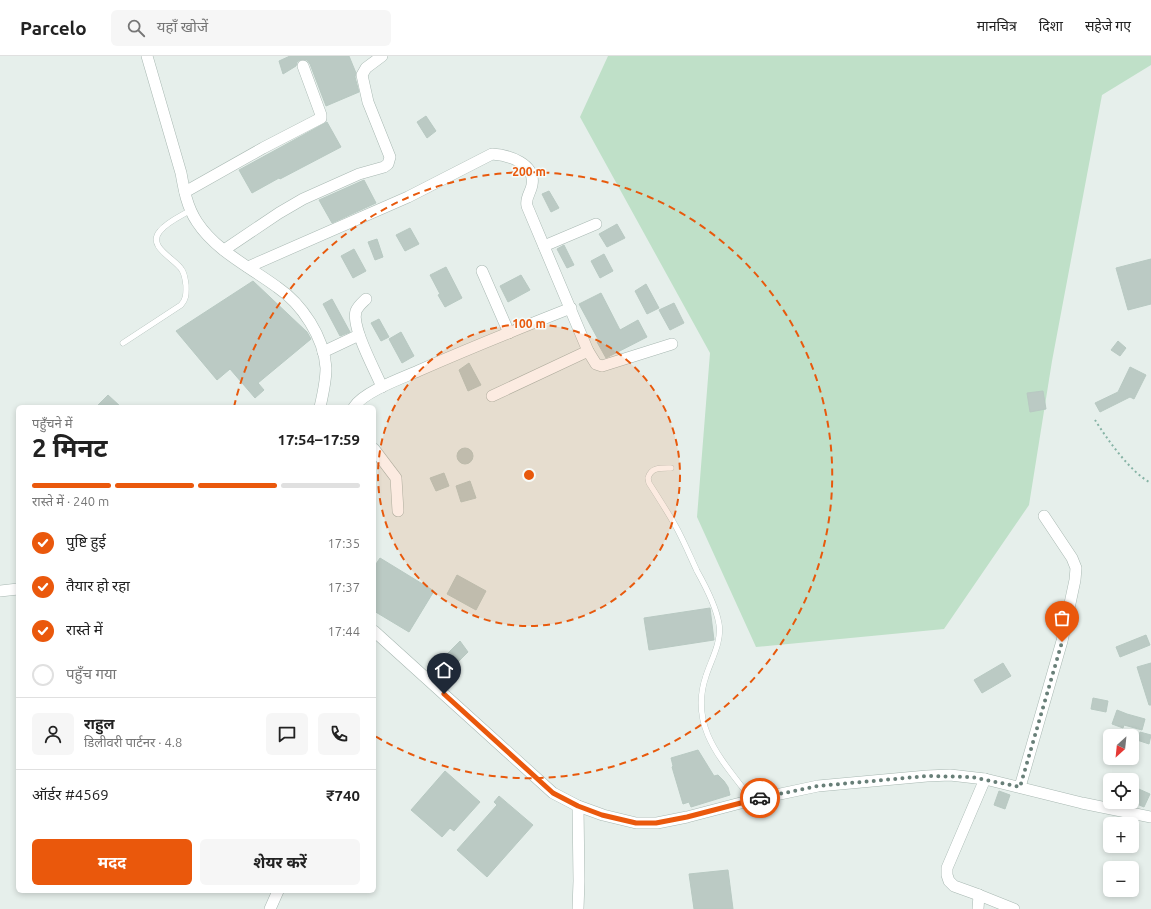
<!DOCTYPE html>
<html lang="hi">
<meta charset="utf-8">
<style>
body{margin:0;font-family:Ubuntu,"Noto Sans Devanagari",sans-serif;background:#f6f6f6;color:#222;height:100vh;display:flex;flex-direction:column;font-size:15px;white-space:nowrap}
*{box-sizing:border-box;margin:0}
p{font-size:13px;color:#767676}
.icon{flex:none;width:22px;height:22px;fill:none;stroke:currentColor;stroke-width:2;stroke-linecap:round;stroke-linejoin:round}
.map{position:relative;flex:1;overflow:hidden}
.panel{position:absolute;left:16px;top:349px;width:360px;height:488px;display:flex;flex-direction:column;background:#fff;border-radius:6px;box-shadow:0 2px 6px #0003}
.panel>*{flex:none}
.needle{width:26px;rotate:207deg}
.tools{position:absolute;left:1103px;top:673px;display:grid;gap:8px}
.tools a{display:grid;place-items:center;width:36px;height:36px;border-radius:6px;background:#fff;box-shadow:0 2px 6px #0003;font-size:20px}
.pin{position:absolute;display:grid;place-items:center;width:34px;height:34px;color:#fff;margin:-41px -17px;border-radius:50% 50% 50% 0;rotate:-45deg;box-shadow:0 0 4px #0007}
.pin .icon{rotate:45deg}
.courier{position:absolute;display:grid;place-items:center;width:40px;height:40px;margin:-20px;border:3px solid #ea580c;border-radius:50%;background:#fff;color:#222;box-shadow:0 1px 5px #0007}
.headline em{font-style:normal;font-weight:700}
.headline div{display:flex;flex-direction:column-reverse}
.headline{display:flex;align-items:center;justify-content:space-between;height:68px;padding:0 16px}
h1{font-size:26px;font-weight:700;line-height:30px}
.bar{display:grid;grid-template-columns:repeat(4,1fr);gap:6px 4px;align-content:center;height:48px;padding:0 16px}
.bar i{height:5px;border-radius:3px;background:#e0e0e0}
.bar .selected{background:#ea580c}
.bar p{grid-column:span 4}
.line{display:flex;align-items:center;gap:10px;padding:0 16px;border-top:1px solid #e0e0e0}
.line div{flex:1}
.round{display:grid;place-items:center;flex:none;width:42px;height:42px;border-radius:6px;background:#f6f6f6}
ol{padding:0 16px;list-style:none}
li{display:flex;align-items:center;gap:12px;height:44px}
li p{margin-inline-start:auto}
li .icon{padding:4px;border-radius:50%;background:#ea580c;color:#fff;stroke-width:4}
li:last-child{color:#767676}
li i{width:22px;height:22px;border:2px solid #e0e0e0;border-radius:50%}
.button{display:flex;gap:8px;margin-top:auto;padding:8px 16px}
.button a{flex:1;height:46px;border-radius:6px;background:#ea580c;color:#fff;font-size:16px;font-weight:700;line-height:46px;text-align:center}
.button a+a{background:#f6f6f6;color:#222}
header{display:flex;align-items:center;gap:24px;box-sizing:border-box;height:56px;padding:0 20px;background:#fff;border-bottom:1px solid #e0e0e0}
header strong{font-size:19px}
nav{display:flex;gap:22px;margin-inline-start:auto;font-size:14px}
.search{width:280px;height:36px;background:#f6f6f6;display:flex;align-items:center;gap:10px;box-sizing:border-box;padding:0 14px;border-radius:6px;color:#767676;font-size:15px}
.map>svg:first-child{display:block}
</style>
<header>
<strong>Parcelo</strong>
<div class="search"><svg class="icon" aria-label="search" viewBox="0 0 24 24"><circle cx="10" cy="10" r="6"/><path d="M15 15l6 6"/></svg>यहाँ खोजें</div>
<nav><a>मानचित्र</a><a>दिशा</a><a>सहेजे गए</a></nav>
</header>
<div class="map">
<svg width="1151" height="853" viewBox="0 0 1151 853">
<rect width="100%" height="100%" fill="#e6efeb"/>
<polygon fill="#bfe0c8" points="608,0 1151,0 1151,9 1102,39 1052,305 1029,449 944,573 756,591 697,461 710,297 580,61"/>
<g fill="#bbcac4" stroke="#b8c9c2">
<polygon points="290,0 349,0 356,17 355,21 359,36 326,50 310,8 307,4 300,4 297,6 296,10 283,18 279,5"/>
<polygon points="426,60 436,75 427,82 417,66"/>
<polygon points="327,66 341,91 280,123 279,122 252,137 239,114"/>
<polygon points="364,124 376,147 332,167 319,144"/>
<polygon points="549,135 559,152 551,156 542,138"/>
<polygon points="617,168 625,182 607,191 599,178"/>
<polygon points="410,172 419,188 405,195 396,179"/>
<polygon points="377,183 383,201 375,204 368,186"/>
<polygon points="564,189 574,209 567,212 557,193"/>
<polygon points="354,193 366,215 353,222 341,200"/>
<polygon points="604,198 613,215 600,222 591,205"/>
<polygon points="1151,203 1151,248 1128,254 1116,212"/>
<polygon points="446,211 462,242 445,251 438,239 440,238 430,219"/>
<polygon points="521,219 530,234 508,246 500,230"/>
<polygon points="253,225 307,276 311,283 258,327 264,334 255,342 230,313 217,324 176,275"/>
<polygon points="646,228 659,252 647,258 635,235"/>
<polygon points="601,237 620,274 638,264 647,281 606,302 597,286 599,285 579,248"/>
<polygon points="332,243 350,276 340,280 323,248"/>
<polygon points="674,247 684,267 670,274 659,254"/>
<polygon points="379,263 389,281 381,285 371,267"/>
<polygon points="401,276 414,300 402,307 389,283"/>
<polygon points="1118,285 1126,292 1120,300 1111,294"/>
<polygon points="469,307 481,329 468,335 459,314"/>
<polygon points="1130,311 1146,319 1134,343 1130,341 1100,356 1095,347 1118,336"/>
<polygon points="1043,335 1046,353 1030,356 1027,337"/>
<polygon points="108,339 121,351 96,351"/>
<circle cx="465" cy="400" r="8"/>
<polygon points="444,417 449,430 436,435 430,422"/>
<polygon points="470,425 476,442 461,446 456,430"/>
<polygon points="380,502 434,535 409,576 374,555 374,511"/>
<polygon points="457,519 486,535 476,554 447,538"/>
<polygon points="710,552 714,584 649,594 644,562"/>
<polygon points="1146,579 1150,589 1120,601 1116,591"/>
<polygon points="460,585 468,596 447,617 438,607"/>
<polygon points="1003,607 1011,620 982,637 974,624"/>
<polygon points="1151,607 1151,649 1149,649 1137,611"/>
<polygon points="1093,642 1108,645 1106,656 1091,653"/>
<polygon points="1117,654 1127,658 1145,663 1142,674 1124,669 1123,672 1112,668"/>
<polygon points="1140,676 1151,679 1149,688 1137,684"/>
<polygon points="698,694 714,720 718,719 724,725 728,731 730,739 691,751 689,746 683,748 672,711 673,710 671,702"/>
<polygon points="445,715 480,746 454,775 450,772 442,781 411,754"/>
<polygon points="1132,730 1150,738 1144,751 1132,746"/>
<polygon points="999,735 1010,739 1005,753 994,749"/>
<polygon points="499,740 533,769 487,821 457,794 497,749 494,746"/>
<polygon points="728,814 733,853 694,853 689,818"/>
</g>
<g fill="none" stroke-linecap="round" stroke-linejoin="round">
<defs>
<g id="lane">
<path d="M123 287 181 249C187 242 186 237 186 229 185 223 185 219 182 214 176 203 146 191 160 175 167 166 181 160 191 154"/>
<path d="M671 412C661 412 651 411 648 422L649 427C658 441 667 455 675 469 683 483 690 500 697 515 706 531 716 550 719 568 722 586 711 604 706 620 688 672 724 706 752 744"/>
</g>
<g id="street">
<path d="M147 0 181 117C184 134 187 151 197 166 216 195 250 211 277 231 302 248 324 281 326 312 326 325 323 338 320 351"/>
<polyline points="185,136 263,92 321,62 321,59 303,10"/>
<polyline points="544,190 596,168"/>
<polyline points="224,194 279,157 303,143 359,118 384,111 388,108 390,101 368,46 362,19 366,12 382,0"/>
<path d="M248 211 408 141 492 98C509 99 536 108 532 129 531 136 525 142 527 150L588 295 596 308 602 310 672 288"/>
<polyline points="482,215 509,277"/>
<path d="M366 243C363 246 358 250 356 255 351 271 375 314 382 331"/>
<polyline points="323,296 359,279"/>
<polyline points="492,340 588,295"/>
<path d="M354 351C363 336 402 322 418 315 468 293 520 272 571 252"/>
<polyline points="374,393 396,422 398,455"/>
<polyline points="0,535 18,533"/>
<polyline points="374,575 553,737 578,750 603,759 636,767 657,767 687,761 752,744 818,730 927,720 950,719 985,723 1082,747 1151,761"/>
<polyline points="985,723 947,812 947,819 949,825 954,830 979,839 1014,853"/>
<polyline points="1020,731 1062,585 1075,524 1076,512 1072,502 1044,460"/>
<polyline points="270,853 278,835"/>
<polyline points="578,853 579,825 578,750"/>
<polyline points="978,853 979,839"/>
</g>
</defs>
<use href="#lane" stroke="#a8b8b2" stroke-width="6"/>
<use href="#street" stroke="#a8b8b2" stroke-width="12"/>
<path stroke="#86b3a5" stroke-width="2" stroke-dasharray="2 3" stroke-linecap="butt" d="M1095 364C1107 383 1131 417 1151 427"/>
<use href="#lane" stroke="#fff" stroke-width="5.5"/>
<use href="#street" stroke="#fff" stroke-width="11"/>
</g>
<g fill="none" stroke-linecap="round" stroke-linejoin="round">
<polyline stroke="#687f78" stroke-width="4" stroke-dasharray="0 7.2" points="760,742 818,730 927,720 972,721 1020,731 1062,586"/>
<polyline stroke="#ea580c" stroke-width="5" points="444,638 553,737 578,750 602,759 636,767 656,767 687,761 760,742"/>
</g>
<circle cx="529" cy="419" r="151" fill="#e8590c" fill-opacity=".12"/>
<g fill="none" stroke="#e8590c" stroke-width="2" stroke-dasharray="7 5">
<circle cx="529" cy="419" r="151"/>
<path d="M234 351A303 303 0 1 1 375 680"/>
</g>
<circle cx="529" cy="419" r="6" fill="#e8590c" stroke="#f7fbf9" stroke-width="2"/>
<g font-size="12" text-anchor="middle" font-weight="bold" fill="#e8590c" stroke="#f7fbf9" stroke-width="3" stroke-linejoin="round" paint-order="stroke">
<text x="529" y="120">200 m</text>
<text x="529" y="272">100 m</text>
</g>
</svg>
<div class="tools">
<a><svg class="needle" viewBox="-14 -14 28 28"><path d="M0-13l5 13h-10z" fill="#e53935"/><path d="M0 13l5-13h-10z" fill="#767676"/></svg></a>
<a><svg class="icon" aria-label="locate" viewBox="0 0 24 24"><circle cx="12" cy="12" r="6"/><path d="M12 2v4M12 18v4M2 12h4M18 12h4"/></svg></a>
<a>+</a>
<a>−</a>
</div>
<div class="pin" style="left:1062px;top:586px;background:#ea580c"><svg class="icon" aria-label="bag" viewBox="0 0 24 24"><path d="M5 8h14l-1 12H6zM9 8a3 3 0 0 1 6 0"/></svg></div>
<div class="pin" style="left:444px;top:638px;background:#1f2937"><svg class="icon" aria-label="home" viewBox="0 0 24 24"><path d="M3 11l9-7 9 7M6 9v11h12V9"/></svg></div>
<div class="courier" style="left:760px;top:742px"><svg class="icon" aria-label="car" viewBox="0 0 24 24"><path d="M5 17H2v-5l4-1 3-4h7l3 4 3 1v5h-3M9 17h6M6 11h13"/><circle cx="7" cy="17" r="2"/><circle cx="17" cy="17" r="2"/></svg></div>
<section class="panel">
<div class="headline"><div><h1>2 मिनट</h1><p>पहुँचने में</p></div><em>17:54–17:59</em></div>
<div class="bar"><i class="selected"></i><i class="selected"></i><i class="selected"></i><i></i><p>रास्ते में · 240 m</p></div>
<ol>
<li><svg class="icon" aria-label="check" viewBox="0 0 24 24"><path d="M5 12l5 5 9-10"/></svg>पुष्टि हुई<p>17:35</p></li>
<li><svg class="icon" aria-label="check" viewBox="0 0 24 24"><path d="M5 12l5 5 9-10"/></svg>तैयार हो रहा<p>17:37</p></li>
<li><svg class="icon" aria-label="check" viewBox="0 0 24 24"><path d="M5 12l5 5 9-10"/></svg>रास्ते में<p>17:44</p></li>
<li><i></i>पहुँच गया</li>
</ol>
<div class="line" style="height:72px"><a class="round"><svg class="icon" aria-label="person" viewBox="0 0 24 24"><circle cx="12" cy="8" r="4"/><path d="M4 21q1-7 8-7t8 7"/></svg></a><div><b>राहुल</b><p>डिलीवरी पार्टनर · 4.8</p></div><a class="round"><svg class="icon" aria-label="chat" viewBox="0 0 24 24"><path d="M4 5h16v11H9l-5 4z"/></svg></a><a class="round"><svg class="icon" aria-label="phone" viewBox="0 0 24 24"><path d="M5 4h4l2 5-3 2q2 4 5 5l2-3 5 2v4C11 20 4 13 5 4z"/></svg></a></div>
<div class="line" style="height:52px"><div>ऑर्डर #4569</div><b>₹740</b></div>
<div class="button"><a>मदद</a><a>शेयर करें</a></div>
</section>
</div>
